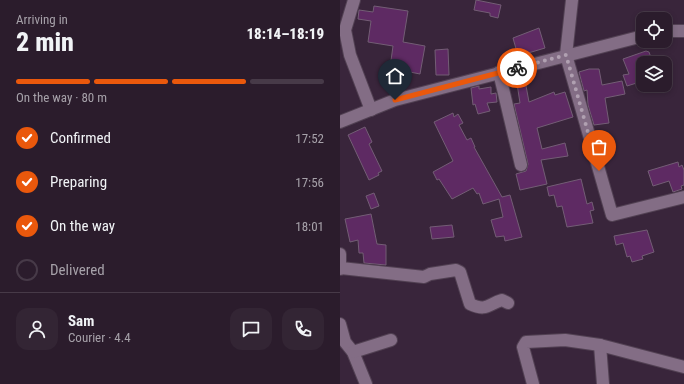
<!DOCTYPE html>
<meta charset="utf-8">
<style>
body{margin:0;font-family:"Roboto Condensed",sans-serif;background:#332534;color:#f1f3f6;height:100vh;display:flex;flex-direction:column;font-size:15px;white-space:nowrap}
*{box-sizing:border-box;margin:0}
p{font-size:13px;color:#a6a1a9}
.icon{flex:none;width:22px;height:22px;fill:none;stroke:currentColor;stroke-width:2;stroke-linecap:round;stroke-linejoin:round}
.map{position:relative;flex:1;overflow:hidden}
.details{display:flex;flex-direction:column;background:#2b1c2c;width:340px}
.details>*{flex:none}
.buttons{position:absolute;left:296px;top:12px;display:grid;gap:8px}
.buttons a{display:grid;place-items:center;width:36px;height:36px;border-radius:8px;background:#2b1c2c;box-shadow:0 2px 6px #0003,0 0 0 1px #473a48;font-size:20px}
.pin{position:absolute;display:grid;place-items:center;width:34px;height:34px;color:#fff;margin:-41px -17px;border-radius:50% 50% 50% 0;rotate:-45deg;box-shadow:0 0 4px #0007}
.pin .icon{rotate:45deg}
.courier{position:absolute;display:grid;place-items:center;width:40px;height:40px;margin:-20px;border:3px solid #ea580c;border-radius:50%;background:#fff;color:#222;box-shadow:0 1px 5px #0007}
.head em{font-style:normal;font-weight:800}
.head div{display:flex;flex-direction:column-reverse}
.head{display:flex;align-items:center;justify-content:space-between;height:68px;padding:0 16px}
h1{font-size:26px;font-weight:800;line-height:30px}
.bar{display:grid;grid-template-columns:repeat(4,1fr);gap:6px 4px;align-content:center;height:48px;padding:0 16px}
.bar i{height:5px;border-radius:3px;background:#473a48}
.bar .current{background:#ea580c}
.bar p{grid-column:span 4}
.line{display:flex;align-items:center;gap:10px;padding:0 16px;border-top:1px solid #473a48}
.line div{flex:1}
.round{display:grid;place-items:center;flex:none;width:42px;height:42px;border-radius:12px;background:#332534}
ol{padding:0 16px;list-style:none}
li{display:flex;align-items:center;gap:12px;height:44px}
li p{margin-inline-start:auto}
li .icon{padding:4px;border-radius:50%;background:#ea580c;color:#fff;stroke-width:4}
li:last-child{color:#a6a1a9}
li i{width:22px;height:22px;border:2px solid #473a48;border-radius:50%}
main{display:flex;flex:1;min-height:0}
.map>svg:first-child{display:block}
</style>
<main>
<section class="details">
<div class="head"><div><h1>2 min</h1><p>Arriving in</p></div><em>18:14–18:19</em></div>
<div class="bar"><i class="current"></i><i class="current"></i><i class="current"></i><i></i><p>On the way · 80 m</p></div>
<ol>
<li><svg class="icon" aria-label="check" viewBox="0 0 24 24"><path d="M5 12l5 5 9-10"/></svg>Confirmed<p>17:52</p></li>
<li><svg class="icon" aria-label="check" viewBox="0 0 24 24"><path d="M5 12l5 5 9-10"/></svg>Preparing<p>17:56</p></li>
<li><svg class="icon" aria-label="check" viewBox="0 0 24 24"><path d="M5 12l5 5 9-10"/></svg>On the way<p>18:01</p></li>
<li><i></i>Delivered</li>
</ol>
<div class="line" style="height:72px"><a class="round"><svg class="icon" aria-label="person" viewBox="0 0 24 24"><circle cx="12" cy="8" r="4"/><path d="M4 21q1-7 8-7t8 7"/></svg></a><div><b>Sam</b><p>Courier · 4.4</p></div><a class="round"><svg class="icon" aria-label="chat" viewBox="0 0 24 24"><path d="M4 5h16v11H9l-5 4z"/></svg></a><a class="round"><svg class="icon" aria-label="phone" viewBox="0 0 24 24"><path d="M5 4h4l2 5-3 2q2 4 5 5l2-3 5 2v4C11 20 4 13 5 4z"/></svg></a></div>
</section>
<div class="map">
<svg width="344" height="384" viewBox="0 0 344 384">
<rect width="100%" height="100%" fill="#39253b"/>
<g fill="#5e2a63" stroke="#735d75">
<polygon points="136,0 161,5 158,18 150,16 150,13 134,10"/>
<polygon points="34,6 68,11 63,42 85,46 80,74 50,68 53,46 28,42 31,21 18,19 19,10 33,12"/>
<polygon points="199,28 205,48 178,56 173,38"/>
<polygon points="108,49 109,75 96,75 95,50"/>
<polygon points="306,51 309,52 313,63 303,63 303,81 287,86 283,75 289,74 283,59"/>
<polygon points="249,69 259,69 262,85 282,81 285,94 265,98 269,123 254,125 248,105 247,90 244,91 239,72"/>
<polygon points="184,75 189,102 214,92 215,95 225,92 233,117 197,128 202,149 225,143 228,156 201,160 207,184 180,190 176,174 186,171 188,164 174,104 180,103 176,77"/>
<polygon points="139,86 139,89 151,87 151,94 156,93 157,102 147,103 150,111 138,114 135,104 133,105 131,88"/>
<polygon points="113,113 114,117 118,114 123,123 119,125 127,140 131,138 135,147 134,147 162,197 170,195 182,237 165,241 164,236 156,237 151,220 163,217 159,199 143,204 139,193 137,194 133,188 112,199 99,179 97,180 93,172 113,161 94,122"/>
<polygon points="25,127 32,142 29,144 42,171 38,173 39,175 29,180 8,135"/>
<polygon points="338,162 339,167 342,165 344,170 344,185 341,186 342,189 333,192 329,181 313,186 308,171"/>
<polygon points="241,179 247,204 252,202 254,210 250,211 253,223 227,227 222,206 217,207 214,195 209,196 207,187"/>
<polygon points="34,193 39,206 31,209 26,196"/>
<polygon points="31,214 37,244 46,245 46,265 24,263 23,253 19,253 18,240 10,242 5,219"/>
<polygon points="112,225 114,237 92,239 90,227"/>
<polygon points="307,230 314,252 302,256 303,259 292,262 290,256 287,257 283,243 276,245 274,236"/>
</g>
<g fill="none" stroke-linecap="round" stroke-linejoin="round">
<defs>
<g id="minor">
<polyline points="14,0 5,30 10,55 31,110"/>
<polyline points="232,0 226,55 272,215 344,197"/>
<polyline points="325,31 344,31"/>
<polyline points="159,72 181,165"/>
<polyline points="0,122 55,100 303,36"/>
<polyline points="0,254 0,269"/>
<path d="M1 268 84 277 90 274 116 270 120 272 130 304C147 312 148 304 162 300L168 303"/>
<polyline points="0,324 5,342 13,352 26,384"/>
<polyline points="260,345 263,384"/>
<polyline points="13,352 51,340"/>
<polyline points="193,384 183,347 186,342 225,340 260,345 344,367"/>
</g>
</defs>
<use href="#minor" stroke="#524153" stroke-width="14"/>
<use href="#minor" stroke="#836d85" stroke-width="12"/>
</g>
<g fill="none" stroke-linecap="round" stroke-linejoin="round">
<polyline stroke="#b0a0b1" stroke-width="4" stroke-dasharray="0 7.2" points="177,68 226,55 259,171"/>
<polyline stroke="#ea580c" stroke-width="5" points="55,100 177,68"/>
</g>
</svg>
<div class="buttons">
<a><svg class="icon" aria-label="locate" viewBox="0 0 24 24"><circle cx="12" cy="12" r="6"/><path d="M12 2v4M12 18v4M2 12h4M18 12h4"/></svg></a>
<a><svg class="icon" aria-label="layers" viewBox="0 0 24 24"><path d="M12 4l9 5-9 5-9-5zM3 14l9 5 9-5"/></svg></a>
</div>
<div class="pin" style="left:259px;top:171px;background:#ea580c"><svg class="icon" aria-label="bag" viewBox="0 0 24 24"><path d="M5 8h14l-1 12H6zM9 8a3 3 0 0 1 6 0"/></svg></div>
<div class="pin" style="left:55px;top:100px;background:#1f2937"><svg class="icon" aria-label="home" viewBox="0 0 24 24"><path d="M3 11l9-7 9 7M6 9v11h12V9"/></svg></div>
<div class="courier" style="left:177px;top:68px"><svg class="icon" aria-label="bike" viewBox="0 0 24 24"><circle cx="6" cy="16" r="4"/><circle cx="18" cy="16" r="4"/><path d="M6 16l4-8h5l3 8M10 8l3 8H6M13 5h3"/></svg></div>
</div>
</main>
